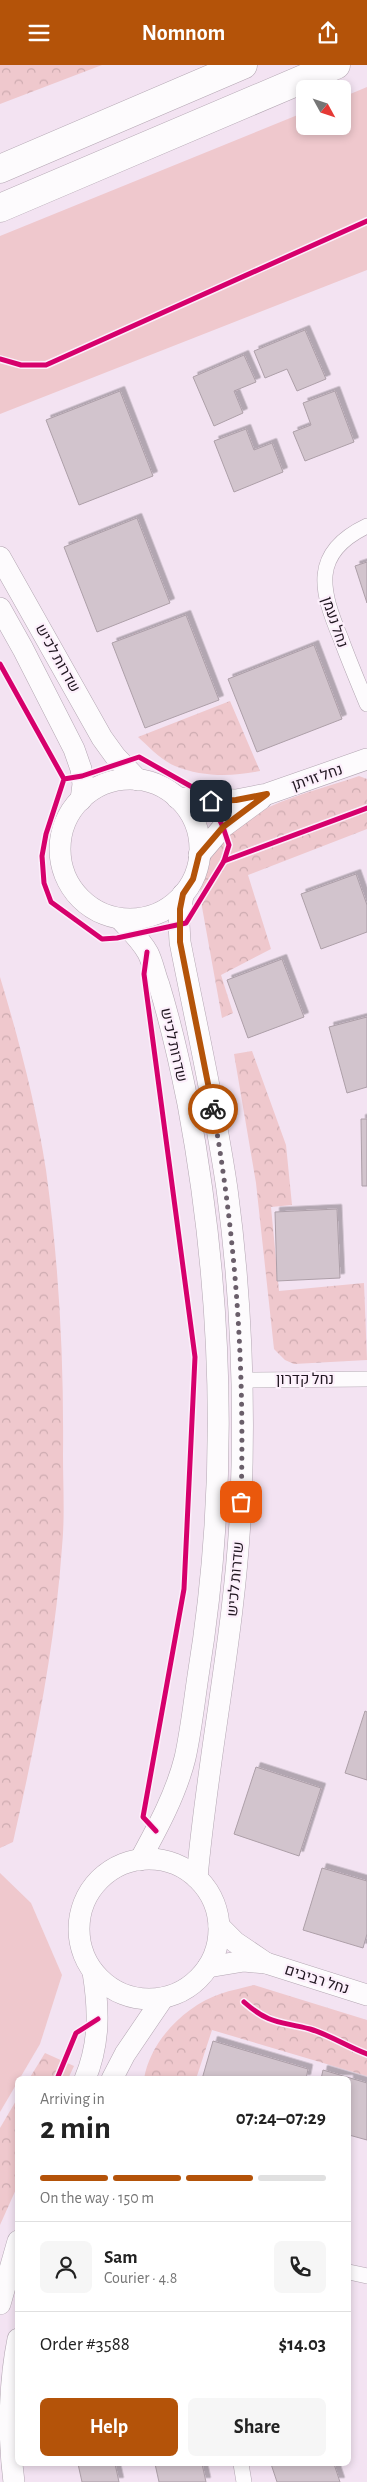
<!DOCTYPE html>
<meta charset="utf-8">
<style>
body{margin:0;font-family:"Alegreya Sans",Heebo,sans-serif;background:#f6f6f6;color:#222;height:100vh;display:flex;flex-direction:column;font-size:19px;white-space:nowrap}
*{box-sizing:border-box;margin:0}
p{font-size:16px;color:#767676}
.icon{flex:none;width:28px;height:28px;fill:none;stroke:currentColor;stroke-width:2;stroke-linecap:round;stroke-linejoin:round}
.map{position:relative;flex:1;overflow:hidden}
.drawer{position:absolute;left:15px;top:2011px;width:336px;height:390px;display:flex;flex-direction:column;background:#fff;border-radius:8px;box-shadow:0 2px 8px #0003}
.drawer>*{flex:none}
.needle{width:32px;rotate:130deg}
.buttons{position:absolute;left:296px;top:15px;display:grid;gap:10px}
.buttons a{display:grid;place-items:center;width:55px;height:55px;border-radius:8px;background:#fff;box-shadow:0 2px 8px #0003;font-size:25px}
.pin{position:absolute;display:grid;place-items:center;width:42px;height:42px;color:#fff;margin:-21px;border-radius:10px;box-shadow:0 2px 8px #0006}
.courier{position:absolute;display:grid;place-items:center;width:50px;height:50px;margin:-25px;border:4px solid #b45309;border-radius:50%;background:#fff;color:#222;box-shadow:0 1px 6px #0007}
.headline em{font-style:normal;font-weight:700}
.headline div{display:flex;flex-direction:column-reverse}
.headline{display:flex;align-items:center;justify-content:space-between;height:85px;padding:0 25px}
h1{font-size:32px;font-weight:700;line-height:38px}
.bar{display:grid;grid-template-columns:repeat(4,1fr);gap:8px 5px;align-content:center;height:60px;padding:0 25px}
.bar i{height:6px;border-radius:4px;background:#e0e0e0}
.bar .current{background:#b45309}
.bar p{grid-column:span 4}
.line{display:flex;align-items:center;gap:12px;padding:0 25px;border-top:1px solid #e0e0e0}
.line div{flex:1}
.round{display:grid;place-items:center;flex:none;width:52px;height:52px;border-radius:8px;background:#f6f6f6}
.action{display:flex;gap:10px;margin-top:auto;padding:10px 25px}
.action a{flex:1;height:58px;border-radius:8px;background:#b45309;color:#fff;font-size:20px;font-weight:700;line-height:58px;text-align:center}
.action a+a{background:#f6f6f6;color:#222}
header{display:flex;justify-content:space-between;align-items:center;height:65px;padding:0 25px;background:#b45309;color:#fff;font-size:22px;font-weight:700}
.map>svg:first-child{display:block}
</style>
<header><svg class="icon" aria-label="menu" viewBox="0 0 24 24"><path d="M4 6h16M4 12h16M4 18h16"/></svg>Nomnom<svg class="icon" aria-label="share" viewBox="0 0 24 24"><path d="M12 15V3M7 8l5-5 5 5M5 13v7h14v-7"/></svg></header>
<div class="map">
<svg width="367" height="2417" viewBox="0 0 367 2417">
<defs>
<pattern id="park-crowns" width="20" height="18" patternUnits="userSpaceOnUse" patternTransform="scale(1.25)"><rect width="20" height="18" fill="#efc8cd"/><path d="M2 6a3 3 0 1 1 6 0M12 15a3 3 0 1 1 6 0" fill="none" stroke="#cdabb0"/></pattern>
<filter id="shadow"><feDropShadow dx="4.5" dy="-4.5" stdDeviation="0" flood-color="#0004"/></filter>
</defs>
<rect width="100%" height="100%" fill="#f3e3f2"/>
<g fill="#efc8cd">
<polygon points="367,22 367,205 0,349 0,171 305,47 305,61 342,61 343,32"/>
<polygon points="0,1808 31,1838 62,1910 40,1979 0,2047"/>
</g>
<g fill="url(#park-crowns)">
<polygon points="0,0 102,0 0,39"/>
<path d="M230 636 260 706C232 712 202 712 175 701 161 695 149 682 138 672Z"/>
<path d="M359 711 367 714V764L248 810 271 884 221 910 233 948 222 953 200 831C202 748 296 733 359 711Z"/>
<path d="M0 912C19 975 36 1040 46 1105 59 1199 64 1295 63 1390 63 1420 65 1452 62 1482 55 1582 35 1680 13 1777L0 1783Z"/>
<polygon points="252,986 286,1080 292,1140 271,1142 279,1226 364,1218 367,1295 294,1299 285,1295 274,1284 256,1118 234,989"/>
<path d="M254 1920 367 1955V2011L212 1965 196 2014H144C150 1976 185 1941 220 1929 231 1925 243 1923 254 1920Z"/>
<polygon points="45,1988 74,2001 68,2014 29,2014"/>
<polygon points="17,2034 17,2122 0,2160 0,2063"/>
</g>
<g fill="#d2c4cd" stroke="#ad9fa8" filter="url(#shadow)">
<polygon points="305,265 326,314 297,326 287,304 265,313 254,286"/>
<polygon points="244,290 256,317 234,326 243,348 214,361 193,312"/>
<polygon points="120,326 153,411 79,440 46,355"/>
<polygon points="335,326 354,377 305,396 293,367 311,360 303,338"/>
<polygon points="246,364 254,385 272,378 283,407 234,427 214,376"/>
<polygon points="137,453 170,538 97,567 64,482"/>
<polygon points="367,497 367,538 355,501"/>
<polygon points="186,550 219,635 145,663 112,578"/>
<polygon points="314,580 342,654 257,687 228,614"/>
<polygon points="356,809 367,840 367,867 321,884 301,829"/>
<polygon points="282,894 304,952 248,973 227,915"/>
<polygon points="367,952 367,1022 347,1028 329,962"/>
<polygon points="361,1054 367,1054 367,1121 362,1121"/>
<polygon points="337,1144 340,1213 277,1216 275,1147"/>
<polygon points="365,1646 367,1647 367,1715 345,1708"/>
<polygon points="256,1702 321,1723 299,1791 234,1769"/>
<polygon points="322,1803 367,1816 367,1869 363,1883 303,1865"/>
<polygon points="213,1976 308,2004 306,2014 202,2014"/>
<polygon points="323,2005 367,2018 367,2075 349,2070 349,2014 321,2014"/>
<polygon points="78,2399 115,2399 119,2417 82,2417"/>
<polygon points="155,2399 202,2399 206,2417 159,2417"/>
<polygon points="271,2399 334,2399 340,2417 277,2417"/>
</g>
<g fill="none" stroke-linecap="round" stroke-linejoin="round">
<defs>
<g id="street">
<path d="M367 461C310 488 321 526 341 574 349 596 358 617 367 639"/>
<polyline points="243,1315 367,1314"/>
<polyline points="349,2207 367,2211"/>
<polyline points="241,2399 244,2417"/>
</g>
<g id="secondary">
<polyline points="0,492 102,673 115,691 138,715"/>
<polyline points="0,543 23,584 74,684 81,704 83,719 81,735"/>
<circle cx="130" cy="784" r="70"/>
<polyline points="177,733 236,735 267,729 367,694"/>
<polyline points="199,790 223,762 261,734"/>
<path d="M183 829 179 859 180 877C196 959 215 1041 227 1124 241 1227 245 1332 241 1436 236 1563 208 1687 197 1813"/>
<path d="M120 854C130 865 141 875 148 888 153 898 155 910 159 920 171 959 180 999 188 1039 223 1227 229 1421 198 1611 194 1638 191 1666 185 1693 176 1729 158 1762 140 1795"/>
<circle cx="149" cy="1864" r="70"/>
<polyline points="219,1861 235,1877 266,1898"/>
<polyline points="208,1902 244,1896 266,1898 367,1930"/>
<path d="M85 2014C100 1978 99 1944 93 1907"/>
<polyline points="112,2014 125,1989 163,1933"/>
<polyline points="0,2239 18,2176"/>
<path d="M14 2417C8 2371 9 2319 18 2274"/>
</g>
<g id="highway">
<polyline points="0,104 243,0"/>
<polyline points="0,143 336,0"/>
</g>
</defs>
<use href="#street" stroke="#b3a6b2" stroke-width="16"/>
<use href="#secondary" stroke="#b3a6b2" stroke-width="22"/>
<use href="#highway" stroke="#b3a6b2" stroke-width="29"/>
<use href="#street" stroke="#fdfbfd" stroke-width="15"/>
<use href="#secondary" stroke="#fdfbfd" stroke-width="21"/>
<use href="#highway" stroke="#fdfbfd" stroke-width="28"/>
<defs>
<g id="cycleway">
<polyline points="0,294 21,300 46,300 367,156"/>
<polyline points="0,599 64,714 82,711 139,692 208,731 223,762 229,780 224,796 186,858 117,873 102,874 51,837 44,818 42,791 46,769 64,714"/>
<polyline points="224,796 367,743"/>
<polyline points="147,887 144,909 195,1292 184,1524 143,1752 156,1766"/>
<path d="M244 1937C270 1960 280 1956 310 1964 330 1970 348 1982 367 1989"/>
<polyline points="57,2014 76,1968 98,1954"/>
</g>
</defs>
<use href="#cycleway" stroke="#fceffb" stroke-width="8"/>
<use href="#cycleway" stroke="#d6006c" stroke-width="5"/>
</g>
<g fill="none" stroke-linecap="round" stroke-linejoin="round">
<path stroke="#6a5e6a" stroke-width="5" stroke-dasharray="0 9" d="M213 1044C236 1174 245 1304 241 1437"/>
<polyline stroke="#b45309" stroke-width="6" points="211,736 236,735 267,729 223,762 199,790 193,814 183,829 180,844 180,877 213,1044"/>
</g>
<g text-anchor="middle" stroke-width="4.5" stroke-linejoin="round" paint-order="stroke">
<g font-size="15" fill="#201620" stroke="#fceffb">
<text transform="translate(335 557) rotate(71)" y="5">נחל נעמן</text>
<text transform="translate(58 593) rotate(61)" y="5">שדרות לכיש</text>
<text transform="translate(317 712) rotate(-19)" y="5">נחל זויתן</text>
<text transform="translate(174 980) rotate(77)" y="5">שדרות לכיש</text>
<text x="305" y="1319">נחל קדרון</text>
<text transform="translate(235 1514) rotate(-85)" y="5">שדרות לכיש</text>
<text transform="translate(317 1914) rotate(18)" y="5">נחל רביבים</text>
</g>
</g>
</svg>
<div class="buttons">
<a><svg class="needle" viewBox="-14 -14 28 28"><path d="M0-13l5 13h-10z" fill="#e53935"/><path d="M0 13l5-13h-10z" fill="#767676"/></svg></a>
</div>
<div class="pin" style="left:241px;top:1437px;background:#ea580c"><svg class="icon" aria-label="bag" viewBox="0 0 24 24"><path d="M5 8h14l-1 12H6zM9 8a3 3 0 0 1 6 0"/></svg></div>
<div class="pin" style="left:211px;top:736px;background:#1f2937"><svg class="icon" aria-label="home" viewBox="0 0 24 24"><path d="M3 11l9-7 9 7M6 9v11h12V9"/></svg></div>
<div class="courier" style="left:213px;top:1044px"><svg class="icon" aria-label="bike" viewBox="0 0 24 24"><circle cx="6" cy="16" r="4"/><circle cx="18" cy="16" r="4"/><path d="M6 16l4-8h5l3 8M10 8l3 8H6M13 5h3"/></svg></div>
<section class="drawer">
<div class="headline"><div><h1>2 min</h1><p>Arriving in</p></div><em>07:24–07:29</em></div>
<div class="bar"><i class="current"></i><i class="current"></i><i class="current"></i><i></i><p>On the way · 150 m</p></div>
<div class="line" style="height:90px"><a class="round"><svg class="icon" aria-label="person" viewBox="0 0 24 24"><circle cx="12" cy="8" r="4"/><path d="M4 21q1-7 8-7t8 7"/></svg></a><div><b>Sam</b><p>Courier · 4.8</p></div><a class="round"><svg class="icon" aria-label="phone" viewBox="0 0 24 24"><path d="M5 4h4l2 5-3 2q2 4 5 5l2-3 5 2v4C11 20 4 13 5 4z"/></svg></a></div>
<div class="line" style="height:65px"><div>Order #3588</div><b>$14.03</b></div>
<div class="action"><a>Help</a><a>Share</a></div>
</section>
</div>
